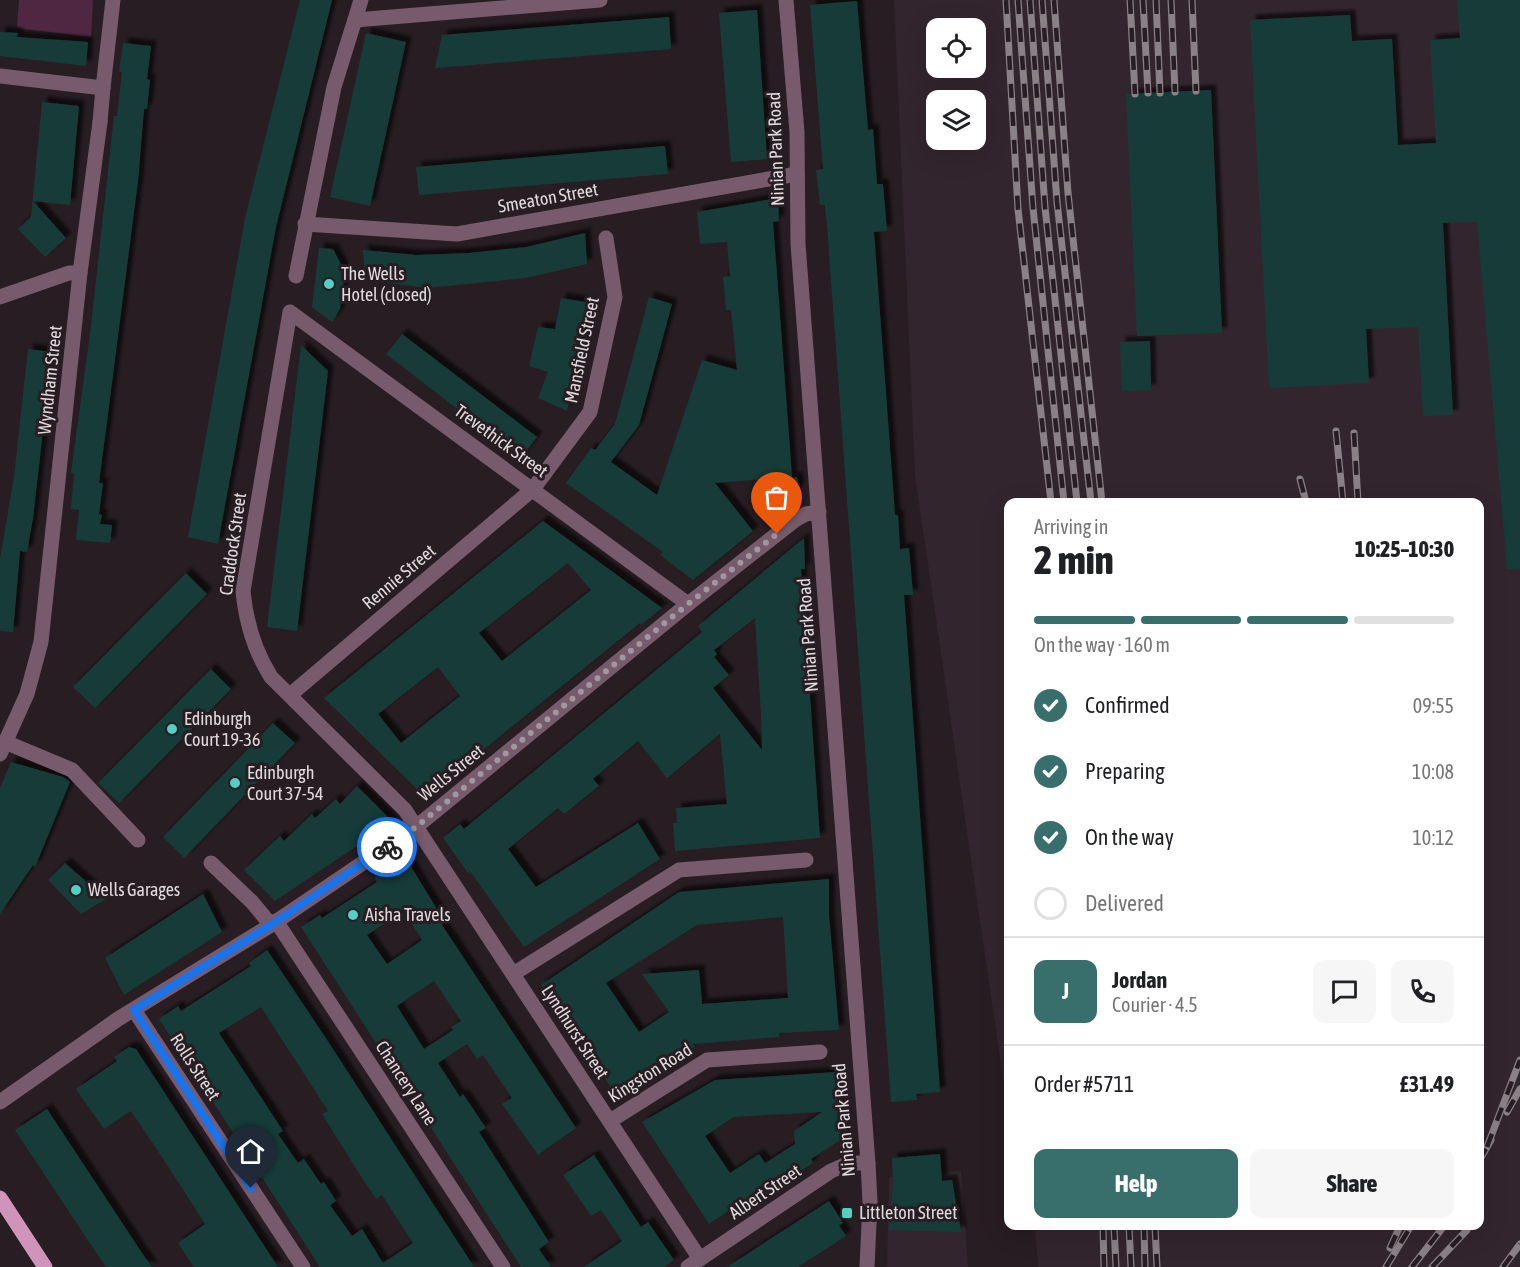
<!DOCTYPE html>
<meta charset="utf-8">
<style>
body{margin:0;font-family:"Asap Condensed",sans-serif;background:#f6f6f6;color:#202124;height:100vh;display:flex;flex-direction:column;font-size:22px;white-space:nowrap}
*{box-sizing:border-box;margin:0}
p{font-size:20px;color:#757577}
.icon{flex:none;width:33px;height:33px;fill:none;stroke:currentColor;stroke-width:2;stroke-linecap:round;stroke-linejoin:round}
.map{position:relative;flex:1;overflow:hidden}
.sheet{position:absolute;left:1004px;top:498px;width:480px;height:732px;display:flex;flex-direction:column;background:#fff;border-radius:12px;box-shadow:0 6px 24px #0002}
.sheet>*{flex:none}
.buttons{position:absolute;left:926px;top:18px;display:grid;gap:12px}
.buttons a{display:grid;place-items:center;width:60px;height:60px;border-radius:12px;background:#fff;box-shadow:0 6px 24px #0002;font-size:30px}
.pin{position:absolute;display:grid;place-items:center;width:51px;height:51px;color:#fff;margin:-62px -26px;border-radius:50% 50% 50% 0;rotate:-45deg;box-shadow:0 0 6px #0007}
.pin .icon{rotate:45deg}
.courier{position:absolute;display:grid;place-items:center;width:60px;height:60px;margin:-30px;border:4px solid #1a73e8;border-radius:50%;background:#fff;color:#222;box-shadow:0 2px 8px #0007}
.headline em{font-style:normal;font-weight:800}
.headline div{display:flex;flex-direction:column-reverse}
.headline{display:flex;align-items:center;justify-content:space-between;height:102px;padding:0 30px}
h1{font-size:39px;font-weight:800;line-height:45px}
.bar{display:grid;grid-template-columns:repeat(4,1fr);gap:9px 6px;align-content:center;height:72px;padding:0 30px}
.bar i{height:8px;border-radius:4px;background:#e0e0e0}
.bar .on{background:#386f6c}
.bar p{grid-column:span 4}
.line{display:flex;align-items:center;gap:15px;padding:0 30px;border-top:2px solid #e0e0e0}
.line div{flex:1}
.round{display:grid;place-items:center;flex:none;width:63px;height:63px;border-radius:12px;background:#f6f6f6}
ol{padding:0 30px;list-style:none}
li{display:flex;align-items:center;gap:18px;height:66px}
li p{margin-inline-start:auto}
li .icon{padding:6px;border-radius:50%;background:#386f6c;color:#fff;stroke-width:4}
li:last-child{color:#757577}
li i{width:33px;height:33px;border:3px solid #e0e0e0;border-radius:50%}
.primary-button{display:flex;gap:12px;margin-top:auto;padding:12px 30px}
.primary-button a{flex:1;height:69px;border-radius:12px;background:#386f6c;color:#fff;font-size:24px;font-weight:800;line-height:69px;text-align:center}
.primary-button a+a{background:#f6f6f6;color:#202124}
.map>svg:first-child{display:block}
</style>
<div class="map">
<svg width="1520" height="1267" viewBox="0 0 1520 1267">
<defs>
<filter id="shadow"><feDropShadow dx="5.5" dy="-5.5" stdDeviation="1.5" flood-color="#0009"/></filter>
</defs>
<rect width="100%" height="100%" fill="#271d23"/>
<g fill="#33252e" fill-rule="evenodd">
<path d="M894 0H1520V1267H1038L1035 1226H1479V502H1008V1150L1004 1085 915 475ZM936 28H975V68H936ZM936 100H975V140H936Z"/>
<polygon points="961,1171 968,1267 887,1267 889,1177"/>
</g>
<polygon fill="#4f2742" points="19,0 93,0 91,37 17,28"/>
<g fill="#183b38" fill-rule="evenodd" filter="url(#shadow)">
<polygon points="300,0 332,0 276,227 218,544 188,537 245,218"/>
<polygon points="1457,0 1520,0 1520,569 1507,569 1477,222 1443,223 1453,415 1423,416 1418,327 1366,329 1369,383 1269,388 1250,20 1350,15 1352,41 1392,39 1398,145 1436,143 1430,40 1460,38"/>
<polygon points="857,1 868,130 873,129 877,184 883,184 887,231 874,232 878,287 895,515 898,515 900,549 909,548 913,595 904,595 940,1092 916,1094 917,1100 891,1102 828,239 825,205 820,205 816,170 823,169 810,5"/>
<polygon points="757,10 767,159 731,162 719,13"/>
<polygon points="669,17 671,49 435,68 442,35"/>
<polygon points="0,32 18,33 17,37 88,42 86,66 0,56"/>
<polygon points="366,33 406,42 370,206 330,197"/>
<polygon points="123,43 151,46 147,79 150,80 147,109 144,109 138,181 99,483 103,483 99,514 102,515 100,524 112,525 110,543 76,540 79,510 71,509 74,474 71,473 91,326 114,116 117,116 122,72 119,72"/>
<polygon points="1211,90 1222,333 1137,336 1126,94"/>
<polygon points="42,102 79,106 70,205 33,201 66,238 45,257 18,229 31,217"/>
<polygon points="665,146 668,174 419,195 416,167"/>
<polygon points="778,198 779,221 773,222 792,477 797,477 799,487 796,492 769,515 766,479 715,483 753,531 693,580 660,555 663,552 566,483 591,448 595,450 615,424 649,297 672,304 639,425 611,462 657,495 702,360 737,370 731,310 726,310 723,277 730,276 727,242 700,244 697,212"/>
<polygon points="585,233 587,264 526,278 428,288 365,280 363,250 416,255 469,253 526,247"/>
<polygon points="319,248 333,249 345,272 340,309 332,322 312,307"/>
<polygon points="561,298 591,303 567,411 538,398 548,372 529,366 538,327 555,329"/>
<polygon points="402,334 537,437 521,458 386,354"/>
<polygon points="1150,341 1151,390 1122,391 1120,342"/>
<polygon points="301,345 328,371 297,631 267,627"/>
<polygon points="28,349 52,352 33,518 27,552 20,551 13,632 0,631 0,559 14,477"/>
<path d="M543 521 662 608 641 625 640 623 425 797 324 698ZM568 563 591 590 502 661 479 633ZM438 667 460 696 401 743 378 714Z"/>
<path d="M804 538 805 569H801L820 838 675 851 673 823H677L676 808 727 804 720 734 667 778 638 741 593 779 599 786 564 814 558 808 508 849 536 887 638 823 660 859 524 947 470 871 468 873 443 838 460 824 464 829 637 686 702 632 698 626ZM755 618 761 714 762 750 713 688 729 675 714 657 717 654 714 650Z"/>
<polygon points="186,573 207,594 95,708 73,687"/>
<polygon points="211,669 231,689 119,803 98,783"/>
<polygon points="273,723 295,743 184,858 163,837"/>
<polygon points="11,762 63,777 70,782 35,867 33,865 0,914 0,788"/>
<polygon points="357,786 393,822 275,901 244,870 280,836 284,841 312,814 315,818 336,799 340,804"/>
<path d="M405 857 445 922 442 925 576 1128 538 1155 502 1104 512 1098 483 1055 477 1059 467 1044 438 1063 460 1097 463 1094 486 1128 479 1132 549 1242 539 1249 551 1267H521L301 927 320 915 322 918 377 882 374 878ZM404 911 422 940 387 964 367 935ZM434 981 461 1021 451 1027 453 1030 424 1049 397 1006Z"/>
<polygon points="65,863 106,899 81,914 48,880"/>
<path d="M829 879V915L839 1030 779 1033V1037L693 1044 695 1046 619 1099 541 985 679 892ZM783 917 788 998 702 1004 699 970 642 974 669 1012 639 1032 606 983 697 925Z"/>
<polygon points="203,894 222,932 124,995 105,958"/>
<path d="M267 950 331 1046 474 1267H320L221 1114 159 1019 178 1006 181 1011 251 966 249 963ZM261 1007 328 1111 322 1114 357 1170 376 1199 382 1195 413 1243 383 1263 362 1229 352 1236 330 1205 336 1201 324 1182 321 1184 304 1159 298 1163 278 1134 283 1131 219 1033Z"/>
<polygon points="129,1047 136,1049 278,1267 194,1267 178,1243 205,1224 162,1157 131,1111 104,1129 76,1089 117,1061 114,1057"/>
<path d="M837 1072 842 1123H844L842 1139 811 1159 813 1163 770 1191 756 1200 752 1195 709 1224 642 1122 715 1080ZM822 1112 794 1131 795 1144 765 1163 759 1154 730 1173 705 1136 734 1117Z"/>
<polygon points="47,1109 142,1253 152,1267 106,1267 87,1239 15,1130"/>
<polygon points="940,1154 942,1181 952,1180 961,1232 889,1230 893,1184 892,1158"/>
<polygon points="594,1155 641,1227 648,1222 674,1260 664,1267 584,1267 622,1241 601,1210 591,1216 563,1175"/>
<polygon points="829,1201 843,1223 839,1225 846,1236 798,1267 727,1267"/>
</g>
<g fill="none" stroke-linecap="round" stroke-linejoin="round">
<polyline stroke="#775b6d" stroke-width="15" points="100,122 103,88"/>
<g stroke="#775b6d" stroke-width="15">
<polyline points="355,20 600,0"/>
<polyline points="0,76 103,88 113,0"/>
<polyline points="305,224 457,234 797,174"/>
<polyline points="296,276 334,87 361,0"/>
<polyline points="0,297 69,273 80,273"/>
<path d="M688 604 290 312 243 591C246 623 254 650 271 677L405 810 700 1259"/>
<polyline points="290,695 533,489 590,412 615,297 606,238"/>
<polyline points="5,742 72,770 138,840"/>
<polyline points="0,754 27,694 41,642 80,273 100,122"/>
<polyline points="211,863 252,902 271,925"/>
<polyline points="276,921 503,1267"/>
<polyline points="513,974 679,870 806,860"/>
<polyline points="134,1010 303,1267"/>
<polyline points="0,1102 118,1019 271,925 416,827 688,604 795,520 806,514 819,512"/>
<polyline points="610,1121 707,1060 820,1052"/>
<polyline points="688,1267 831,1171 849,1163 868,1163"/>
</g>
<polyline stroke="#775b6d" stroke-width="15" points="786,0 797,132 798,244 868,1163 870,1202 867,1267"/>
<polyline stroke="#d094ba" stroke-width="15" points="0,1198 45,1267"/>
<defs>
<g id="rail">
<polyline points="1006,0 1018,209 1051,502"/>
<polyline points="1018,0 1033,208 1064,502"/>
<polyline points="1030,0 1045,207 1077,502"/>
<polyline points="1042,0 1057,202 1091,502"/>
<polyline points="1054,0 1068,193 1102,502"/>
<polyline points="1130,0 1135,94"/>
<polyline points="1143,0 1148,93"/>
<polyline points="1156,0 1160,93"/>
<polyline points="1171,0 1175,92"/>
<polyline points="1192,0 1196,91"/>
<polyline points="1336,431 1343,502"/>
<polyline points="1354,433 1358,502"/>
<polyline points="1300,479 1306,502"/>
<polyline points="1507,1112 1520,1089"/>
<polyline points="1487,1147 1520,1060"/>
<polyline points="1479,1161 1491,1140"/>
<polyline points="1103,1226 1104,1267"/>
<polyline points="1114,1226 1116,1267"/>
<polyline points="1129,1226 1131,1267"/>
<polyline points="1144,1226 1145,1267"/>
<polyline points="1155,1226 1157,1267"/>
<polyline points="1390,1248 1400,1226"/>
<polyline points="1386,1267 1411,1226"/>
<polyline points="1412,1267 1444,1226"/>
<polyline points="1432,1267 1467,1230"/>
<polyline points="1503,1267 1520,1244"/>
</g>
</defs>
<use href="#rail" stroke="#898186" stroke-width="7"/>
<use href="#rail" stroke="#271d23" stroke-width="4.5" stroke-dasharray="14" stroke-linecap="butt"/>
</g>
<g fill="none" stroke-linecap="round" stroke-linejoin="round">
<polyline stroke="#9f989d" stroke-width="6" stroke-dasharray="0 10.8" points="387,847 416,827 688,604 777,534"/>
<polyline stroke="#1a73e8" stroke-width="8" points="251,1188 134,1010 271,925 387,847"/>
</g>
<g fill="#55cec4" stroke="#271d23" stroke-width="2">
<circle cx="329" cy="284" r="6"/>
<circle cx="172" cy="729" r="6"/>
<circle cx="235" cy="783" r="6"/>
<circle cx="76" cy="890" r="6"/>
<circle cx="353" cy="915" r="6"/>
<rect x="841" y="1207" width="12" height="12" rx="3"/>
</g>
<g text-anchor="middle" stroke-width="6" stroke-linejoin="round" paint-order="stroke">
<g font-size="18" fill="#e0dade" stroke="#271d23">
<text transform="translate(776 149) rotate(-92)" y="6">Ninian Park Road</text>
<text transform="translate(548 198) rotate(-10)" y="6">Smeaton Street</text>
<text transform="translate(582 350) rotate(-78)" y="6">Mansfield Street</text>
<text transform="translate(50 380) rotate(-84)" y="6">Wyndham Street</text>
<text transform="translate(501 441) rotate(36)" y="6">Trevethick Street</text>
<text transform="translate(233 544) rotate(-82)" y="6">Craddock Street</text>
<text transform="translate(399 577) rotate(-40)" y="6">Rennie Street</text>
<text transform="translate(808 635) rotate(-94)" y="6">Ninian Park Road</text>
<text transform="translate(451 773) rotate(-39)" y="6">Wells Street</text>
<text transform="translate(575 1032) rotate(57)" y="6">Lyndhurst Street</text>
<text transform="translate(195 1067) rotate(57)" y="6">Rolls Street</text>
<text transform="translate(650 1073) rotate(-32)" y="6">Kingston Road</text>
<text transform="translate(406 1083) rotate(57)" y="6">Chancery Lane</text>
<text transform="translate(844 1120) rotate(-95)" y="6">Ninian Park Road</text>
<text transform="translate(765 1192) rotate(-34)" y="6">Albert Street</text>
</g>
<g font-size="18" fill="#e0dade" stroke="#271d23" text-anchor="start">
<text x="341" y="280">The Wells<tspan x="341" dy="21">Hotel (closed)</tspan></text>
<text x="184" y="725">Edinburgh<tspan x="184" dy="21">Court 19-36</tspan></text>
<text x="247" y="779">Edinburgh<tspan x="247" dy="21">Court 37-54</tspan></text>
<text x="88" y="896">Wells Garages</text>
<text x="365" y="921">Aisha Travels</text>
<text x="859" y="1219">Littleton Street</text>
</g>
</g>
</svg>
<div class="buttons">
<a><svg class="icon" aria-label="locate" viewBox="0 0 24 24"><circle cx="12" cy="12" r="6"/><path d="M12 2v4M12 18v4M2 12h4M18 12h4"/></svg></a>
<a><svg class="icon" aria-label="layers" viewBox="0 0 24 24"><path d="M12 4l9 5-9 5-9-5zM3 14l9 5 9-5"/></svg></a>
</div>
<div class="pin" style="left:777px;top:534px;background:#ea580c"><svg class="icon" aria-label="bag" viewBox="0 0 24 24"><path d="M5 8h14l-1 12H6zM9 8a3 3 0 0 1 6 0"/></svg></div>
<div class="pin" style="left:251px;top:1188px;background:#1f2937"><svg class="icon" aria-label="home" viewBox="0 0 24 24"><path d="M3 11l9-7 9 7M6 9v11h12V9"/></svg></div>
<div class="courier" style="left:387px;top:847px"><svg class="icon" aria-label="bike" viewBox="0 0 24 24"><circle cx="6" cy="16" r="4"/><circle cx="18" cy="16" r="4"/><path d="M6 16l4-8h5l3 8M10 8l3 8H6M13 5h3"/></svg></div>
<section class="sheet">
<div class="headline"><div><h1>2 min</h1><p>Arriving in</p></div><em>10:25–10:30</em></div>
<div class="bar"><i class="on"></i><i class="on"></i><i class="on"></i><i></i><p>On the way · 160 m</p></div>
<ol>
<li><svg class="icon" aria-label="check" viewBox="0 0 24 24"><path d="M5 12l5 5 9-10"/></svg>Confirmed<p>09:55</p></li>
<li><svg class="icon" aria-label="check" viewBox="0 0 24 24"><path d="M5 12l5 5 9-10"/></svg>Preparing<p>10:08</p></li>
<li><svg class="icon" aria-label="check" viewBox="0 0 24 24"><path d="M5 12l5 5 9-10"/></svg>On the way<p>10:12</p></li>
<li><i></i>Delivered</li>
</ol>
<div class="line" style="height:108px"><b class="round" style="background:#386f6c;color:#fff">J</b><div><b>Jordan</b><p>Courier · 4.5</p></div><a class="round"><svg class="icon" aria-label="chat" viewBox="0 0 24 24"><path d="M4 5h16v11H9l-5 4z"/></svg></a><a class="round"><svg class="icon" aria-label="phone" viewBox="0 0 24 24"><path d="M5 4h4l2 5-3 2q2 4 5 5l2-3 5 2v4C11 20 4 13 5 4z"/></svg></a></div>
<div class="line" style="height:78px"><div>Order #5711</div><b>£31.49</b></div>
<div class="primary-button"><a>Help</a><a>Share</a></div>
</section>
</div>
